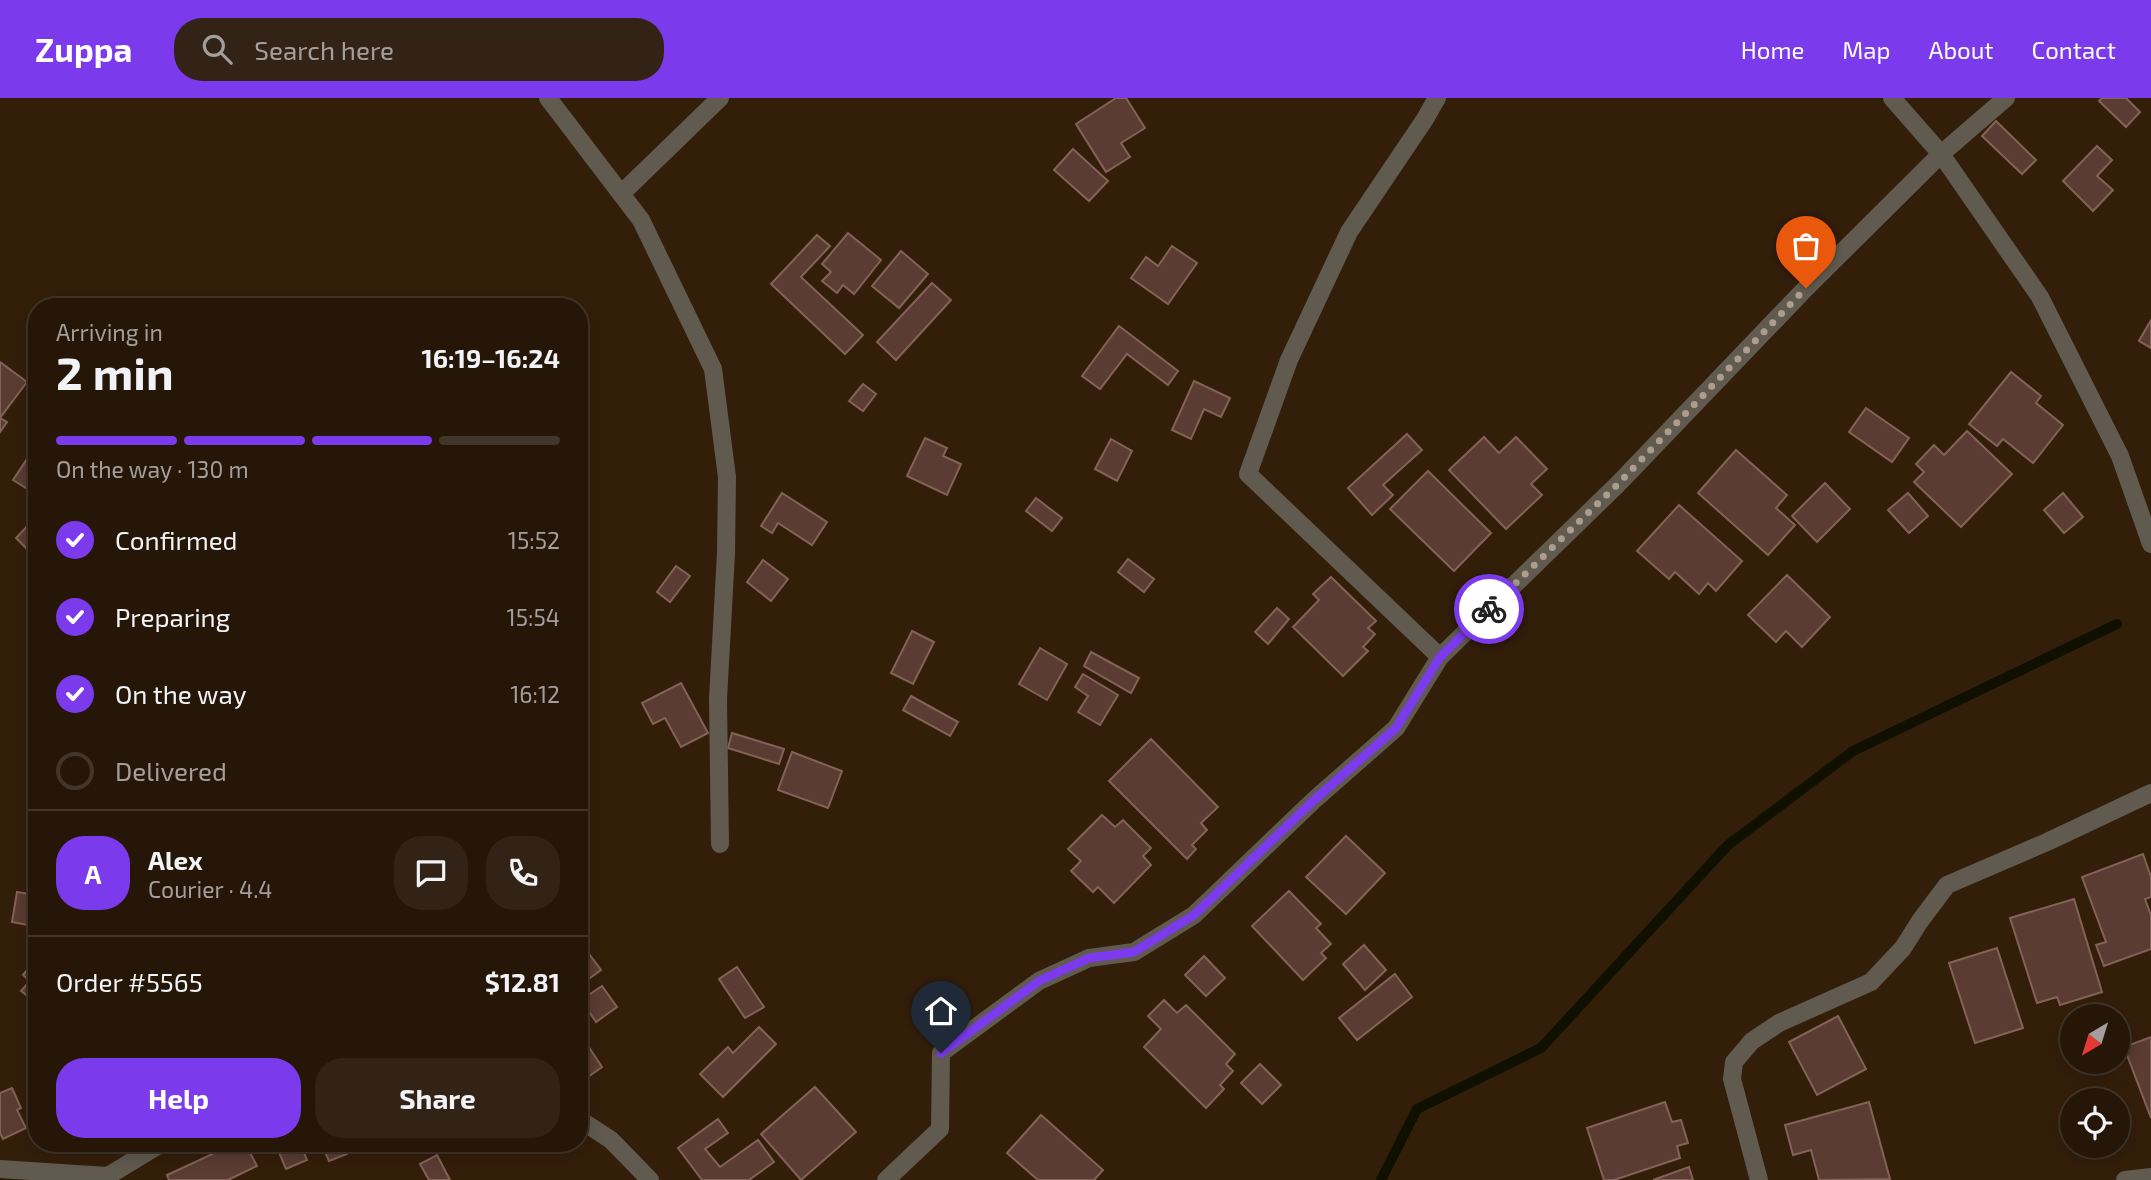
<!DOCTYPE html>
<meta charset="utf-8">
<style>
body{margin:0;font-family:"Exo 2",sans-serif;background:#322316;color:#f1f3f6;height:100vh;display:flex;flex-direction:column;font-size:26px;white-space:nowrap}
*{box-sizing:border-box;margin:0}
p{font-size:23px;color:#a49f9c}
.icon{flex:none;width:38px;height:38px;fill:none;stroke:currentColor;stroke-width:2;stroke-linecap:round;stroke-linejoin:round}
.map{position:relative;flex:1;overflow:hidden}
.panel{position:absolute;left:28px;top:200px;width:560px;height:854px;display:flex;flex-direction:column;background:#261608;border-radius:28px;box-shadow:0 4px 18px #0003,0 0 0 2px #423529}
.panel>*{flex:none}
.needle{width:46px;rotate:218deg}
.tools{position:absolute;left:2060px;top:906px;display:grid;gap:14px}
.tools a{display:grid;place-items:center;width:70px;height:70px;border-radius:50%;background:#261608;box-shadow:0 4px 18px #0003,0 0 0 2px #423529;font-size:35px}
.pin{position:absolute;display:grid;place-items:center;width:60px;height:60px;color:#fff;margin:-72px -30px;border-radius:50% 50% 50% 0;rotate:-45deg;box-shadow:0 0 7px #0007}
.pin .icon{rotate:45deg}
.courier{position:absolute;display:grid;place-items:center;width:70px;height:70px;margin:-35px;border:5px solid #7c3aed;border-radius:50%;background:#fff;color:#222;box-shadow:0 2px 9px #0007}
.headline em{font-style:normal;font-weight:700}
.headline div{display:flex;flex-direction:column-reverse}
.headline{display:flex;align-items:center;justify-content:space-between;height:119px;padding:0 28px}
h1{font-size:46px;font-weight:700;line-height:52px}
.bar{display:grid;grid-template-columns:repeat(4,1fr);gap:10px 7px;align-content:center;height:84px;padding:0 28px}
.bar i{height:9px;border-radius:5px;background:#423529}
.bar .on{background:#7c3aed}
.bar p{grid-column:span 4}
.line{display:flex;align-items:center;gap:18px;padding:0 28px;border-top:2px solid #423529}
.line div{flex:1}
.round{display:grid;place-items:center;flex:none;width:74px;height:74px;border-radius:28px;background:#322316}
ol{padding:0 28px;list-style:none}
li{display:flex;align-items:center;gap:21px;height:77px}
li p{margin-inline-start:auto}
li .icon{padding:7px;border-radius:50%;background:#7c3aed;color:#fff;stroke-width:4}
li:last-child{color:#a49f9c}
li i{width:38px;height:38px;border:4px solid #423529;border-radius:50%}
.primary-button{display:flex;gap:14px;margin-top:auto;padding:14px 28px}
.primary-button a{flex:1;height:80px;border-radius:28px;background:#7c3aed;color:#fff;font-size:28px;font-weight:700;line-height:80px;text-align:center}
.primary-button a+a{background:#322316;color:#f1f3f6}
header{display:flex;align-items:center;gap:42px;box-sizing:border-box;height:98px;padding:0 35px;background:#7c3aed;color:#fff}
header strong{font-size:33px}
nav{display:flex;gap:38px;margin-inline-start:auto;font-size:24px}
.search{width:490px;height:63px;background:#322316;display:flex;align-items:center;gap:18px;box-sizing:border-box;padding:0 24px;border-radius:28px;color:#a49f9c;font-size:26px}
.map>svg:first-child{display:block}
</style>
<header>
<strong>Zuppa</strong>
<div class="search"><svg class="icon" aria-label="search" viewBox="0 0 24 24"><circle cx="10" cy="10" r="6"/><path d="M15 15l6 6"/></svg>Search here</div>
<nav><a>Home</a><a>Map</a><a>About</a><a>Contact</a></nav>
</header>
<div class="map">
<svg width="2151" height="1082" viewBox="0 0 2151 1082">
<rect width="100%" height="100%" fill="#331e0a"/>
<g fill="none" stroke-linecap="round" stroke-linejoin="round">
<polyline stroke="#0f1000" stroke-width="10" points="1381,1082 1417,1011 1541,950 1728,747 1853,653 2117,526"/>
</g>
<g fill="#5a3c32" stroke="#836258" stroke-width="2">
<polygon points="1116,0 1126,0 1145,30 1121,45 1130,59 1106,74 1076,26"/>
<polygon points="2102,0 2126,0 2140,14 2126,29 2099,3"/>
<polygon points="1996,23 2036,62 2022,76 1982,38"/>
<polygon points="2097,48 2112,62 2097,78 2113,92 2093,113 2063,83"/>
<polygon points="1073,51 1108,83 1089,103 1054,72"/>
<polygon points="848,135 881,162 854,196 843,187 837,195 822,183 831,174 822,166"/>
<polygon points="817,137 830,148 801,179 863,237 845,256 771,186"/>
<polygon points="1172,148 1197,165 1168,206 1131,180 1146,159 1158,168"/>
<polygon points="901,153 928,176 899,210 872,188"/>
<polygon points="932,185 951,202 896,262 877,244"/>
<polygon points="2151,222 2151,250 2139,243"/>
<polygon points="1119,228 1178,273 1168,287 1127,256 1100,291 1082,278"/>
<polygon points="0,264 27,284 0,320 7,324 0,334"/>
<polygon points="2011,274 2041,298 2036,305 2063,327 2033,365 2003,341 1997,348 1969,326"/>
<polygon points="1194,283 1230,300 1221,319 1204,311 1191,341 1172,332"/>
<polygon points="863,286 876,296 863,313 849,303"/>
<polygon points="1866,310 1909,340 1892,364 1849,334"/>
<polygon points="1967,333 2012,376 1961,429 1914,384 1924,374 1916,366 1934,347 1944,357"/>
<polygon points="1407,336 1422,352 1383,387 1393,397 1372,417 1348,390"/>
<polygon points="1484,339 1499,355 1516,339 1547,371 1531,386 1542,397 1506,431 1449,372"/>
<polygon points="925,340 947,350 943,358 961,366 947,397 907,378"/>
<polygon points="1111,341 1132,353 1117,383 1095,371"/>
<polygon points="33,352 37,355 37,391 34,395 13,382"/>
<polygon points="1736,352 1787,397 1776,410 1795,427 1768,457 1698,395"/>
<polygon points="1428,373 1491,435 1454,473 1390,411"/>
<polygon points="1825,385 1850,411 1817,444 1792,418"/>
<polygon points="782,395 827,424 812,447 778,425 772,435 761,428"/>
<polygon points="1908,395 1928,418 1909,435 1888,412"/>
<polygon points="2063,395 2083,419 2064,435 2044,412"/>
<polygon points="1036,400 1062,420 1052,433 1026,413"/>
<polygon points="1679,407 1742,463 1716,493 1708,485 1699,496 1675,474 1669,481 1637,453"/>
<polygon points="35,420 37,422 37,461 16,440"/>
<polygon points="1128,461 1154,481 1144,494 1118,474"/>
<polygon points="763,462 788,481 771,503 747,484"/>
<polygon points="676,468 690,478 670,504 657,494"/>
<polygon points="1787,477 1830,519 1802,549 1786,533 1776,544 1748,517"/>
<polygon points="1331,479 1376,523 1368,530 1375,536 1363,549 1368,553 1343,578 1293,529 1319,502 1313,496"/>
<polygon points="1277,510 1289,521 1268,546 1255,534"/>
<polygon points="912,533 934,544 913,586 891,575"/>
<polygon points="1040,550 1067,566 1047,602 1019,586"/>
<polygon points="1091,554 1139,580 1131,595 1084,568"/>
<polygon points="1083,576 1118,597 1100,627 1078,614 1088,598 1075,589"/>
<polygon points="681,585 708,635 681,649 665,620 653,626 642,605"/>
<polygon points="911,598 958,624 950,638 903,612"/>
<polygon points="732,635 784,651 779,666 728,650"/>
<polygon points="1151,641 1218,709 1201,725 1207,732 1192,747 1196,751 1187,761 1109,683"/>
<polygon points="792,654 842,673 828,710 778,692"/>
<polygon points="1102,717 1115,729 1123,722 1151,750 1143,758 1151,767 1114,805 1098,789 1093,794 1071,773 1081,763 1068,751"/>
<polygon points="1346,738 1385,775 1346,816 1306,779"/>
<polygon points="2143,756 2151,779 2151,799 2145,801 2151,817 2151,851 2104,868 2096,847 2106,844 2082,779"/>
<polygon points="1289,793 1321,826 1316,830 1331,846 1321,855 1326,860 1303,882 1252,828"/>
<polygon points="17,794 37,797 33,828 12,824"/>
<polygon points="2074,801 2102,894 2060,907 2057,899 2037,905 2010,820"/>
<polygon points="581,845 601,872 579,888 579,847"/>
<polygon points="1364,847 1386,872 1365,892 1343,866"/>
<polygon points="1997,850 2023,930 1975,945 1949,865"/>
<polygon points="1204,858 1225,880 1206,898 1185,877"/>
<polygon points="37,860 37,906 21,893 30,883 23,877"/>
<polygon points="737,869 764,909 745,920 719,881"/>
<polygon points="1395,876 1412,899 1357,942 1339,920"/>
<polygon points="602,888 617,909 596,924 581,902"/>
<polygon points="1164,902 1177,915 1186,907 1235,956 1226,966 1233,973 1220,987 1224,991 1206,1010 1144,949 1161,931 1148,918"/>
<polygon points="1838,918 1866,971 1817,997 1789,944"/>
<polygon points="759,929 776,946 723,999 700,976 728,949 733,955"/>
<polygon points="579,934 602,969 585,981 579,972"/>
<polygon points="2151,939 2151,1020 2124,949"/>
<polygon points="1260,966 1281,987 1262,1006 1241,985"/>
<polygon points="815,989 856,1034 801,1082 761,1036"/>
<polygon points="12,990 21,1010 17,1012 26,1030 3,1041 0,1035 0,995"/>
<polygon points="1665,1004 1672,1024 1681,1022 1688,1045 1677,1048 1680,1060 1614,1082 1604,1082 1587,1030"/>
<polygon points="1869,1004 1890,1081 1819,1082 1811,1052 1793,1057 1785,1027"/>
<polygon points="1041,1017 1103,1072 1094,1082 1038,1082 1007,1055"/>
<polygon points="718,1021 728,1035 705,1051 720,1069 758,1042 774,1064 749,1082 702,1082 678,1050"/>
<polygon points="236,1045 245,1045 257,1068 228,1082 169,1082 167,1077"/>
<polygon points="275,1045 300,1045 307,1062 286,1071"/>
<polygon points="321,1045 342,1045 347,1056 329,1063"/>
<polygon points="437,1057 450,1082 429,1082 420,1066"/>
<polygon points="1689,1069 1693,1082 1653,1082"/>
</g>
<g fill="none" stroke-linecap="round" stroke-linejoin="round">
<g stroke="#605b4e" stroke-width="18">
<polyline points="548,0 641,122 713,271 727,379 726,455 718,601 720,746"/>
<polyline points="1437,0 1425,21 1349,134 1289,262 1248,376 1440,559"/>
<polyline points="1892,0 1941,56 2040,199 2120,358 2151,446"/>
<polyline points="621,96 720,0"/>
<polyline points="579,1021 611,1042 650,1082"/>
<polyline points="0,1071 108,1078 162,1045"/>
<polyline points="886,1082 940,1031 941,955 1039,883 1089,860 1134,854 1194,817 1313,703 1396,630 1440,559 1618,386 1806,190 1941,56 2006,0"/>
<polyline points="1759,1082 1732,981 1734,964 1752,943 1779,925 1871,884 1903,850 1920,823 1947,787 2047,744 2151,695"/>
<polyline points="2125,1082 2151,1079"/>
</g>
</g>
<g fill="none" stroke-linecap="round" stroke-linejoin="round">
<polyline stroke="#ae9d8f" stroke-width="7" stroke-dasharray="0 12.6" points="1489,511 1618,386 1806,190"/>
<polyline stroke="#7c3aed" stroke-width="9" points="941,955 1039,883 1089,860 1134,854 1194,817 1313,703 1396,630 1440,559 1489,511"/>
</g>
</svg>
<div class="tools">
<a><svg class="needle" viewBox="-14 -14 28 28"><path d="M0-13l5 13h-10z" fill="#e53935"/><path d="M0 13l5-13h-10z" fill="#a49f9c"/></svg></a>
<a><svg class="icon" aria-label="locate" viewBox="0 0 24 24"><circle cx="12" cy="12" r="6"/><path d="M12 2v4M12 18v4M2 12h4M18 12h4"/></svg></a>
</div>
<div class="pin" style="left:1806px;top:190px;background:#ea580c"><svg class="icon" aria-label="bag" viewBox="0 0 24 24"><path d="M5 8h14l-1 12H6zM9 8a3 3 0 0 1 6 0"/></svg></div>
<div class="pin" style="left:941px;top:955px;background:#1f2937"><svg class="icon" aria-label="home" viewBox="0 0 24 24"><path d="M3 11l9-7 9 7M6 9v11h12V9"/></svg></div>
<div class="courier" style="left:1489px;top:511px"><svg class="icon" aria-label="bike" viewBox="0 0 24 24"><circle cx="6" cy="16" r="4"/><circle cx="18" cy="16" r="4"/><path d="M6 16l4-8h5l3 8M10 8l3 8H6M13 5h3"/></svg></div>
<section class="panel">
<div class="headline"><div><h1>2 min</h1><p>Arriving in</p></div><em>16:19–16:24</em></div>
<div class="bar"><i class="on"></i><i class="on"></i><i class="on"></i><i></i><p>On the way · 130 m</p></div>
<ol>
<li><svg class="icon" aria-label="check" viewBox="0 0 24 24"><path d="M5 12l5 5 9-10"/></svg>Confirmed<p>15:52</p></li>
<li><svg class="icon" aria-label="check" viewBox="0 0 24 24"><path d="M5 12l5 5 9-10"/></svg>Preparing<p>15:54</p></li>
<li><svg class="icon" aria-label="check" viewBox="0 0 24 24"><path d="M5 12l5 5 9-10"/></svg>On the way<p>16:12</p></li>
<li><i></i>Delivered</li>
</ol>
<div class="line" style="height:126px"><b class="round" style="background:#7c3aed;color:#fff">A</b><div><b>Alex</b><p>Courier · 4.4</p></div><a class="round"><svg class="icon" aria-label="chat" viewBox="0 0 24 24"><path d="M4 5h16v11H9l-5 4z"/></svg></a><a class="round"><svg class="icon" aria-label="phone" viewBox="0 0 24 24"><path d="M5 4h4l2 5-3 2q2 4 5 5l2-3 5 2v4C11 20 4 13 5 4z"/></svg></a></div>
<div class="line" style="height:91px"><div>Order #5565</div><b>$12.81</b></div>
<div class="primary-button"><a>Help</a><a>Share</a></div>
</section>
</div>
